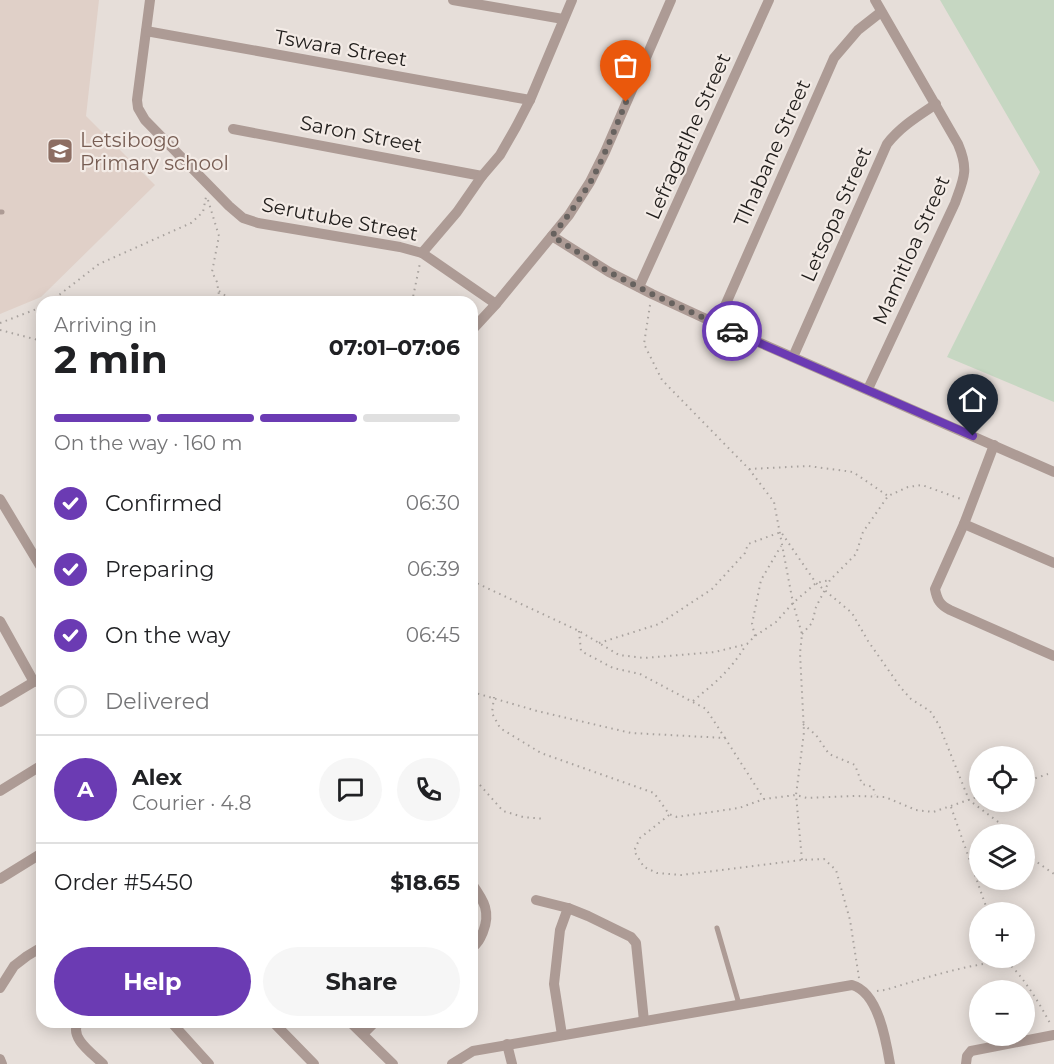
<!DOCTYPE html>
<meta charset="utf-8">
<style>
body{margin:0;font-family:Montserrat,sans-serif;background:#f6f6f6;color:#202124;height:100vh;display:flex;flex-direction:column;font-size:22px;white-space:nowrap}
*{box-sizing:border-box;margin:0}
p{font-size:20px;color:#757577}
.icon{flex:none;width:33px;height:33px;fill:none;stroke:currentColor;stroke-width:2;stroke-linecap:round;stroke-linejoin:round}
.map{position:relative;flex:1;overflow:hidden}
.drawer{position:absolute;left:36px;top:296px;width:442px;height:732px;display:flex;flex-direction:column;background:#fff;border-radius:18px;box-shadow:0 3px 15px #0003}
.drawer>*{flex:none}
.buttons{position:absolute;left:969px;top:746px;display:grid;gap:12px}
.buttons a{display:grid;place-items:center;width:66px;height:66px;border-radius:50%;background:#fff;box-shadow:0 3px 15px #0003;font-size:30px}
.pin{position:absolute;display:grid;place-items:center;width:51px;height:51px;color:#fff;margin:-62px -26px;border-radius:50% 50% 50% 0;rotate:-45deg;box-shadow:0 0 6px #0007}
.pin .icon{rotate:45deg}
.courier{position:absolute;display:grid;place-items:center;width:60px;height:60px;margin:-30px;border:4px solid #6b3bb3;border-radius:50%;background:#fff;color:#222;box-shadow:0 2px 8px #0007}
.head em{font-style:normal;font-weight:700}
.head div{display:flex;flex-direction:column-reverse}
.head{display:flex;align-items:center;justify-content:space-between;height:102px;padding:0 18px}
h1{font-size:39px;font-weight:700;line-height:45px}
.bar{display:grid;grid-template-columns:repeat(4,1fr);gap:9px 6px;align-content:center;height:72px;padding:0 18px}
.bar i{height:8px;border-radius:4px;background:#e0e0e0}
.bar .selected{background:#6b3bb3}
.bar p{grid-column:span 4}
.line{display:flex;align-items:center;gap:15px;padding:0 18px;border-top:2px solid #e0e0e0}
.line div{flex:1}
.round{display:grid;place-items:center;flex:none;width:63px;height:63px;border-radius:32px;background:#f6f6f6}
ol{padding:0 18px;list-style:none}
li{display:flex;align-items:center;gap:18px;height:66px}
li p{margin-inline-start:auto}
li .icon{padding:6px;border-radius:50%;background:#6b3bb3;color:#fff;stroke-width:4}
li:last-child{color:#757577}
li i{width:33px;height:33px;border:3px solid #e0e0e0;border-radius:50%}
.cta{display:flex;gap:12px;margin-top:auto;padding:12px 18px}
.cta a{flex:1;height:69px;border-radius:36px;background:#6b3bb3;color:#fff;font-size:24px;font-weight:700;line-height:69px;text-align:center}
.cta a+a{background:#f6f6f6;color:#202124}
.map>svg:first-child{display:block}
</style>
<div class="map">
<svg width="1054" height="1064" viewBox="0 0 1054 1064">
<rect width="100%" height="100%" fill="#e6ded9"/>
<polygon fill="#e0d0c8" points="0,0 99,0 86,116 155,185 41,297 0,314"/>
<polygon fill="#c6d7c2" points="940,0 1054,0 1054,402 947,357 1040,172"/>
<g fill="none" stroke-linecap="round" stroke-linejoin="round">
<g stroke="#a8a29e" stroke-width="2" stroke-dasharray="1.5 4.5" stroke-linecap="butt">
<polyline points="208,200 219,236 212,272 217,282 220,302"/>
<polyline points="219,291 234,302"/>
<polyline points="50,302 99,264 191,223 203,212 206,197"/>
<polyline points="412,302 420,263"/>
<polyline points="650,305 644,344 662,380 749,469 774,502 793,603 802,634 800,653 804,732 796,795 802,860"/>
<polyline points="0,323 42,307"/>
<polyline points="0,330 42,341"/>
<polyline points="749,469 808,466 853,472 888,496"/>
<polyline points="472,581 579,631 619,655 644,658 715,652 747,644 755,636 776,622 793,603 816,583 830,580"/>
<polyline points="579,631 581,651 613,668 640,674 706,709 725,738"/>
<polyline points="802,634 812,623 816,607 830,580 856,554 863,532 888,496 908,487 922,485 961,499"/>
<polyline points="755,636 752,624 761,580 781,546"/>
<polyline points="599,643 659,624 712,589 745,553 748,544 781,532 816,583 852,613 868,641 901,688 911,699 930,711 939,725 969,800 1005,827 1010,834"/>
<polyline points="472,692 537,711 631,733 725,738 764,799"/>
<polyline points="494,697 492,713 500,728 541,753 654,793 669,814 677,817 739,808 764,799 796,795 807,798 855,796 885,797 916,810 933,812 980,796"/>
<path d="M693 701C716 682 730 671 746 645"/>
<polyline points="803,724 816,735 829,754 855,765 862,784 873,787 875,795"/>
<polyline points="472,776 503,811 523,817 545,819"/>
<polyline points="1024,782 1048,774"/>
<polyline points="951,807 988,912"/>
<polyline points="669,815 640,838 634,851 644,867 657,873 681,875 802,860 824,859 836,870 850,920 859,978"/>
<polyline points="1024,851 1034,860 1054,874"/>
<path d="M1004 957C1008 964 1015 969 1020 976 1032 991 1042 1008 1051 1025"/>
<path d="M877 991 885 990C925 978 964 965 1006 961"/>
</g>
<g stroke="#ad9b95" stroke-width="5">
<polyline points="0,212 2,212"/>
<polyline points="717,928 739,1004"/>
</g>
<g stroke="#ad9b95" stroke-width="10">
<polyline points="150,0 137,100 138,108 145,120 229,206 243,218 258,223 400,247 422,253 496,304"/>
<polyline points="453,0 563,19"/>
<polyline points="146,31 530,100"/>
<polyline points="233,129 482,176"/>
<polyline points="552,236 609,272 652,294 717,324 1054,472"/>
<polyline points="422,253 457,212 482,176 500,155 516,127 530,100 572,0"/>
<polyline points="639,287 769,0"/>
<polyline points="717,324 834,58 858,30 881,12"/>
<polyline points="472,330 496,304 569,215 590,182 605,152 671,0"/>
<path d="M793 357 887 144C900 127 918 116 936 104"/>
<path d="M868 389 955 203C964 178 969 170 958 144L875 0"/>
<path d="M994 445 964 524 935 589C937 600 940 605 950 610L1054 656"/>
<polyline points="0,499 42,569"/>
<polyline points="964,524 1054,563"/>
<polyline points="0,621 34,682"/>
<polyline points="0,702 42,677"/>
<polyline points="0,791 42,765"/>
<polyline points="0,879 42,853"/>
<path d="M472 884C484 901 491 912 483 932 480 939 478 943 472 948"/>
<polyline points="536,900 568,908 588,916 631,937 636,943 644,1021"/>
<polyline points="0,988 14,966 27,956 42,947"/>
<path d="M78 1022C69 1038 92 1053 103 1064"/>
<polyline points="171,1022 209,1064"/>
<polyline points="273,1022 314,1064"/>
<polyline points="350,1022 393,1064"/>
<polyline points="363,1034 375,1022"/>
<polyline points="562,1035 554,984 560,930 568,908"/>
<polyline points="507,1044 512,1064"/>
<polyline points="0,1059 2,1064"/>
<path d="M452 1064 473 1051 852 985C878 992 886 1040 890 1064"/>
<polyline points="966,1064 967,1056 971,1051 1054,1035"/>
</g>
</g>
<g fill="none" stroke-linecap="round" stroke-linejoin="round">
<path stroke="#67625f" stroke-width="6" stroke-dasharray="0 10.8" d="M626 102C615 129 604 157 590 183 578 202 566 219 552 236L609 272 652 294 732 331"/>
<polyline stroke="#6b3bb3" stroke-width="8" points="732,331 973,436"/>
</g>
<defs>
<symbol id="school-square" viewBox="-11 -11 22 22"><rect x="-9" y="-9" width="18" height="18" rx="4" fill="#8d6e63" stroke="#f3ebe6"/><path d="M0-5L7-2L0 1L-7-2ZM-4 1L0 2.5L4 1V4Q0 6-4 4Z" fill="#fff"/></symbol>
</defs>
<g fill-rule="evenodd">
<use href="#school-square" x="45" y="136" width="30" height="30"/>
</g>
<g text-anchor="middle" stroke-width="4.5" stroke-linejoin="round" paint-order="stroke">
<g font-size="20" fill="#23201e" stroke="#f3ebe6">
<text transform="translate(341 48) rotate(10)" y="7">Tswara Street</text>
<text transform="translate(361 134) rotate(11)" y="7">Saron Street</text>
<text transform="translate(688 136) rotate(-66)" y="7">Lefragatlhe Street</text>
<text transform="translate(772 153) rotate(-66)" y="7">Tlhabane Street</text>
<text transform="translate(836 214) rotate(-66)" y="7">Letsopa Street</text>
<text transform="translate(340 219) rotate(11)" y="7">Serutube Street</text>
<text transform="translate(911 250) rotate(-66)" y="7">Mamitloa Street</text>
</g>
<g font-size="20" fill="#785e54" stroke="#f3ebe6" text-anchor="start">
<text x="80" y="147">Letsibogo<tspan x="80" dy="23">Primary school</tspan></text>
</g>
</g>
</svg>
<div class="buttons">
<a><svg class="icon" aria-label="locate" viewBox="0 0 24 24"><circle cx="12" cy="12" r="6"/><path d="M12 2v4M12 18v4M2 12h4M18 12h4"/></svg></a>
<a><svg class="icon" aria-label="layers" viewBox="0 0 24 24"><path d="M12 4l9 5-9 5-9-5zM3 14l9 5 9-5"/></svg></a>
<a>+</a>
<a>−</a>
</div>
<div class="pin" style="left:626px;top:102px;background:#ea580c"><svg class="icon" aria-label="bag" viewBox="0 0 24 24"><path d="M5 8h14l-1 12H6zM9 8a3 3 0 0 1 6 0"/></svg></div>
<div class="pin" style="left:973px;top:436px;background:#1f2937"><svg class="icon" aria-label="home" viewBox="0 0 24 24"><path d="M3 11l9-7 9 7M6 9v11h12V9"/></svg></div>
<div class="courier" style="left:732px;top:331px"><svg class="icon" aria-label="car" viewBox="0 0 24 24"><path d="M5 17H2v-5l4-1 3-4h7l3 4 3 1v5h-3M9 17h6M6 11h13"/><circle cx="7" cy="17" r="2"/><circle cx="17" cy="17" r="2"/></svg></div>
<section class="drawer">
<div class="head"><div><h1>2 min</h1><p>Arriving in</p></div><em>07:01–07:06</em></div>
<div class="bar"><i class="selected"></i><i class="selected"></i><i class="selected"></i><i></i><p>On the way · 160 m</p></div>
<ol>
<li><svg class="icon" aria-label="check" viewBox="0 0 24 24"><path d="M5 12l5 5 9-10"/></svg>Confirmed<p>06:30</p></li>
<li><svg class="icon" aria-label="check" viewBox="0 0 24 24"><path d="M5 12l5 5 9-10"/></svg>Preparing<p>06:39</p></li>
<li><svg class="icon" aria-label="check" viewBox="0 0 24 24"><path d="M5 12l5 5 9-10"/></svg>On the way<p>06:45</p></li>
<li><i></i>Delivered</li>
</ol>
<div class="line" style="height:108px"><b class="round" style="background:#6b3bb3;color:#fff">A</b><div><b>Alex</b><p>Courier · 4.8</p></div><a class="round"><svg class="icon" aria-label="chat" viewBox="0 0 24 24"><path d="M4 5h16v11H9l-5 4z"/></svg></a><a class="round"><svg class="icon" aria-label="phone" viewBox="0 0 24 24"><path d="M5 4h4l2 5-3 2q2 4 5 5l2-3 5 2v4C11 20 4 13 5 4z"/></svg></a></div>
<div class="line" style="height:78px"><div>Order #5450</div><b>$18.65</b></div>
<div class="cta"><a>Help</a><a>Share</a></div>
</section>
</div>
